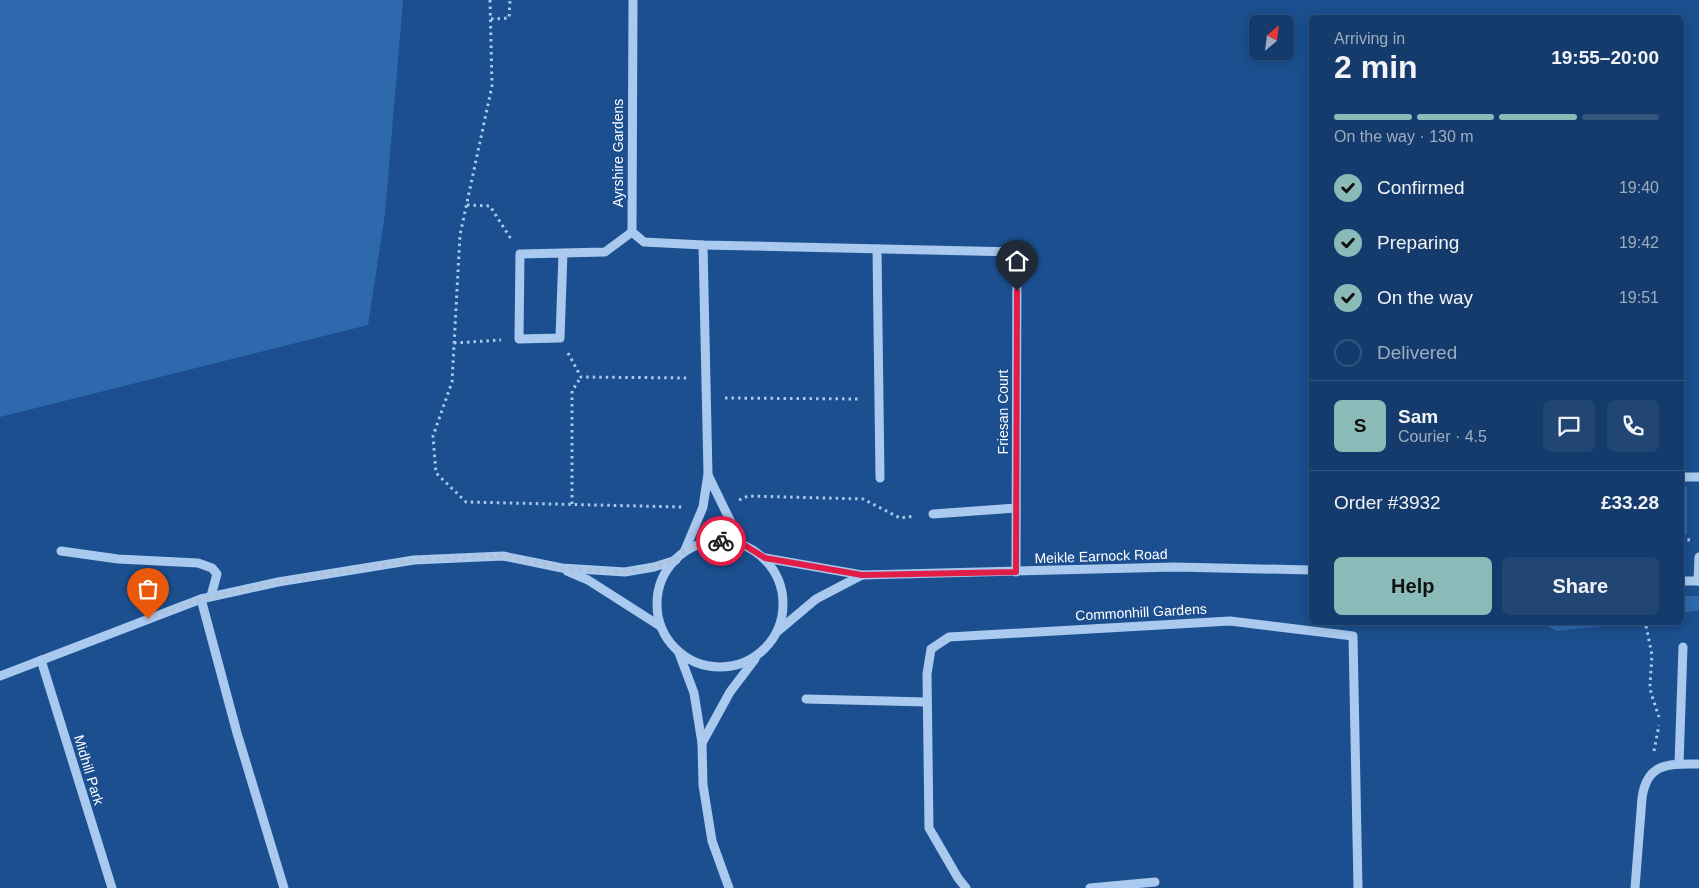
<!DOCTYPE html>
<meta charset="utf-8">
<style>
body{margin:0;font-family:Arial,sans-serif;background:#214673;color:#f1f3f6;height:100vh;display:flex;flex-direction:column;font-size:19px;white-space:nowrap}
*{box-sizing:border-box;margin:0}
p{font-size:16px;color:#9dadc1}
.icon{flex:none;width:28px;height:28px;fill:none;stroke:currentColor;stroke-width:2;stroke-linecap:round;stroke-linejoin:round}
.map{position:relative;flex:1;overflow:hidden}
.details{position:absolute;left:1309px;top:15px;width:375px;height:610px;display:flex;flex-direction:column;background:#143b6b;border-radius:8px;box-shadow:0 2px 12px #0003,0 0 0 1px #33557e}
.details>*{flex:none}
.needle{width:32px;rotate:28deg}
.fabs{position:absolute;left:1249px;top:15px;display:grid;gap:10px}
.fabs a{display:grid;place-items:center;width:45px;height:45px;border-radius:8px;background:#143b6b;box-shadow:0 2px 12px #0003,0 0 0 1px #33557e;font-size:25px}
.pin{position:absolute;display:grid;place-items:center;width:42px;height:42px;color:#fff;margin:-51px -21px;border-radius:50% 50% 50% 0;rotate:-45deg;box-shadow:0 0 5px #0007}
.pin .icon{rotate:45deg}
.courier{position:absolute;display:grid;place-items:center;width:50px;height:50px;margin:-25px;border:4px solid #e11d48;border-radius:50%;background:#fff;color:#222;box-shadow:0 1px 6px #0007}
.head em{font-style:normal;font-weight:800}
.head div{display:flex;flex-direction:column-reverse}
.head{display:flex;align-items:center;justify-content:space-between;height:85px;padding:0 25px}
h1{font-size:32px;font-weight:800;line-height:38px}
.bar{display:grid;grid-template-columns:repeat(4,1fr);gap:8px 5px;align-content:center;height:60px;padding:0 25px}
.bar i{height:6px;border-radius:4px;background:#33557e}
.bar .on{background:#8bbbb9}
.bar p{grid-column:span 4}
.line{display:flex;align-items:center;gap:12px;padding:0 25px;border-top:1px solid #33557e}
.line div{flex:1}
.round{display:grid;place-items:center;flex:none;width:52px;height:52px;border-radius:8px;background:#214673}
ol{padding:0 25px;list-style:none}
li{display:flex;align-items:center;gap:15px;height:55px}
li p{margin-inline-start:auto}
li .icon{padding:5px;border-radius:50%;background:#8bbbb9;color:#111;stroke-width:4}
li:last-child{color:#9dadc1}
li i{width:28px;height:28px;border:2px solid #33557e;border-radius:50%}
.button{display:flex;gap:10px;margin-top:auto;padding:10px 25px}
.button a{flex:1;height:58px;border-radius:8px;background:#8bbbb9;color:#111;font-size:20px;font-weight:800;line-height:58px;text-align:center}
.button a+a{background:#214673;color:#f1f3f6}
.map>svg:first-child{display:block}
</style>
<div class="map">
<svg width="1699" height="888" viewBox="0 0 1699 888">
<rect width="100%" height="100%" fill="#1b4f8f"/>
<g fill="#2e69ad">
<polygon points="0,0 403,0 385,214 368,325 0,417"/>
<polygon points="1681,487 1687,487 1687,534 1681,535"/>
<polygon points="1681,596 1699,596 1699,610 1681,613"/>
<polygon points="1543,623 1628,623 1557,631"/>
</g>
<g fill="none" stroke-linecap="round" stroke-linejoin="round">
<g stroke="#a9c9ee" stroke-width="3" stroke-dasharray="2.5 4" stroke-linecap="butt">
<polyline points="490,0 492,86 460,235 452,382 433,436 436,473 466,502 682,507"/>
<polyline points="491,19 509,18 510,0"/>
<polyline points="467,205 490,206 511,239"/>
<polyline points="454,343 501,340"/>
<polyline points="568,353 581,377 688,378"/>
<polyline points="725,398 861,399"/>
<polyline points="739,500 748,496 863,499 900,518 915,516"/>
<polyline points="572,504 572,391 581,377"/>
<polyline points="1681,539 1691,540"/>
<polyline points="1646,626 1652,655 1650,685 1651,693 1659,717"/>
<polyline points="1654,751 1659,725"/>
</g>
<g stroke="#a9c9ee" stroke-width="9">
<polyline points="633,0 632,232 644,242 703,245 1017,252 1016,572"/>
<polyline points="877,249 880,478"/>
<polyline points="563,253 560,338 519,339 520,254 605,252 632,232"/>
<polyline points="708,475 741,543"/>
<polyline points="1681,477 1699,477"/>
<polyline points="933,514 1016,508"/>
<circle cx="720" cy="604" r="63"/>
<polyline points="685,550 703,507 708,474 703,245"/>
<polyline points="61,551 118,559 198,563 212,568 217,574 211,596"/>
<polyline points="765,558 862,575 1175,567 1311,570"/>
<polyline points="567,571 588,580 660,626"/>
<polyline points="1681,581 1699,581"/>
<polyline points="1698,581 1699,557"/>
<polyline points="201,599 237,733 284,888"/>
<polyline points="778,631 816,599 862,575"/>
<polyline points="679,653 694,693 702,743 703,785 712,841 729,888"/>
<polyline points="41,660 112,888"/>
<polyline points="0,676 201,599 278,582 414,560 503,556 562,568 625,572 654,567 676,560"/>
<polyline points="806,699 927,702"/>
<polyline points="702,743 730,692 755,659"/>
<polyline points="1679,764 1683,647"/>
<polyline points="966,888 958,878 929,828 927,674 931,649 949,637 1230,621 1353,636 1358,888"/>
<polyline points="1090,888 1155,882"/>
<path d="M1635 888 1642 798C1647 762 1669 764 1699 764"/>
</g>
</g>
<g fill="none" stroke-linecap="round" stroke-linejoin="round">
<polyline stroke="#afc1d8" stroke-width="5" stroke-dasharray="0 9" points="148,619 202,599 228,593 278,582 414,560 503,556 562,568 625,572 654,567 676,560 685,550 712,540 721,541"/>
<polyline stroke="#e11d48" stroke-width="6" points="721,541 741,543 765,558 862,575 1016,572 1017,291"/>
</g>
<g text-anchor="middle" stroke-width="4" stroke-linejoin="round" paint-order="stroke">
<g font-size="14" fill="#fff" stroke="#1b4f8f">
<text transform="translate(618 153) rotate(-90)" y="5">Ayrshire Gardens</text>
<text transform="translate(1003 412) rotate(-90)" y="5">Friesan Court</text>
<text transform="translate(1101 556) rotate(-2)" y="5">Meikle Earnock Road</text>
<text transform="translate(1141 612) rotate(-3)" y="5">Commonhill Gardens</text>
<text transform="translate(89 770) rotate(73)" y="5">Midhill Park</text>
</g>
</g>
</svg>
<div class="fabs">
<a><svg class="needle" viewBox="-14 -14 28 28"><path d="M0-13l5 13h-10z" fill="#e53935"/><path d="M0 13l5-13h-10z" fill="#9dadc1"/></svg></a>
</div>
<div class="pin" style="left:148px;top:619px;background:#ea580c"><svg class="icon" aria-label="bag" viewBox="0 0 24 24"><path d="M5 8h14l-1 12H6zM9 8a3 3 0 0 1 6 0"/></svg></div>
<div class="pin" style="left:1017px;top:291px;background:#1f2937"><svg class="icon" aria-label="home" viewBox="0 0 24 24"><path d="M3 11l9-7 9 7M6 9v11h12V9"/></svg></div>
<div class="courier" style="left:721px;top:541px"><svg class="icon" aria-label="bike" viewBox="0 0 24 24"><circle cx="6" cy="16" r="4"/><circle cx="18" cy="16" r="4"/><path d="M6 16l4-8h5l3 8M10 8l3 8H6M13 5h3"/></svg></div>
<section class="details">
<div class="head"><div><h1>2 min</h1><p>Arriving in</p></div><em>19:55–20:00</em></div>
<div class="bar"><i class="on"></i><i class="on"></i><i class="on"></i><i></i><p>On the way · 130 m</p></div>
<ol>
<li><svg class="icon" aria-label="check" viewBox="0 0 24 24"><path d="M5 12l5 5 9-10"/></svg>Confirmed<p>19:40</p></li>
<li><svg class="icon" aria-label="check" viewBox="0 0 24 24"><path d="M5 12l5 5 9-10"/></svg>Preparing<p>19:42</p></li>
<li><svg class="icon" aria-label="check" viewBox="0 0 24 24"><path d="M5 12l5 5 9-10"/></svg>On the way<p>19:51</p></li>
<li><i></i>Delivered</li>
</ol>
<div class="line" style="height:90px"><b class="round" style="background:#8bbbb9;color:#111">S</b><div><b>Sam</b><p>Courier · 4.5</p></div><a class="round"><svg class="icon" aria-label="chat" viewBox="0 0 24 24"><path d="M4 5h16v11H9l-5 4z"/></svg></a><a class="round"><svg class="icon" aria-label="phone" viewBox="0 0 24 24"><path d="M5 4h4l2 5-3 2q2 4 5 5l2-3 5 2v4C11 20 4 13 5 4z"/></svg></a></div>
<div class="line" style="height:65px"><div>Order #3932</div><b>£33.28</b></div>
<div class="button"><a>Help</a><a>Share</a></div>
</section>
</div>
